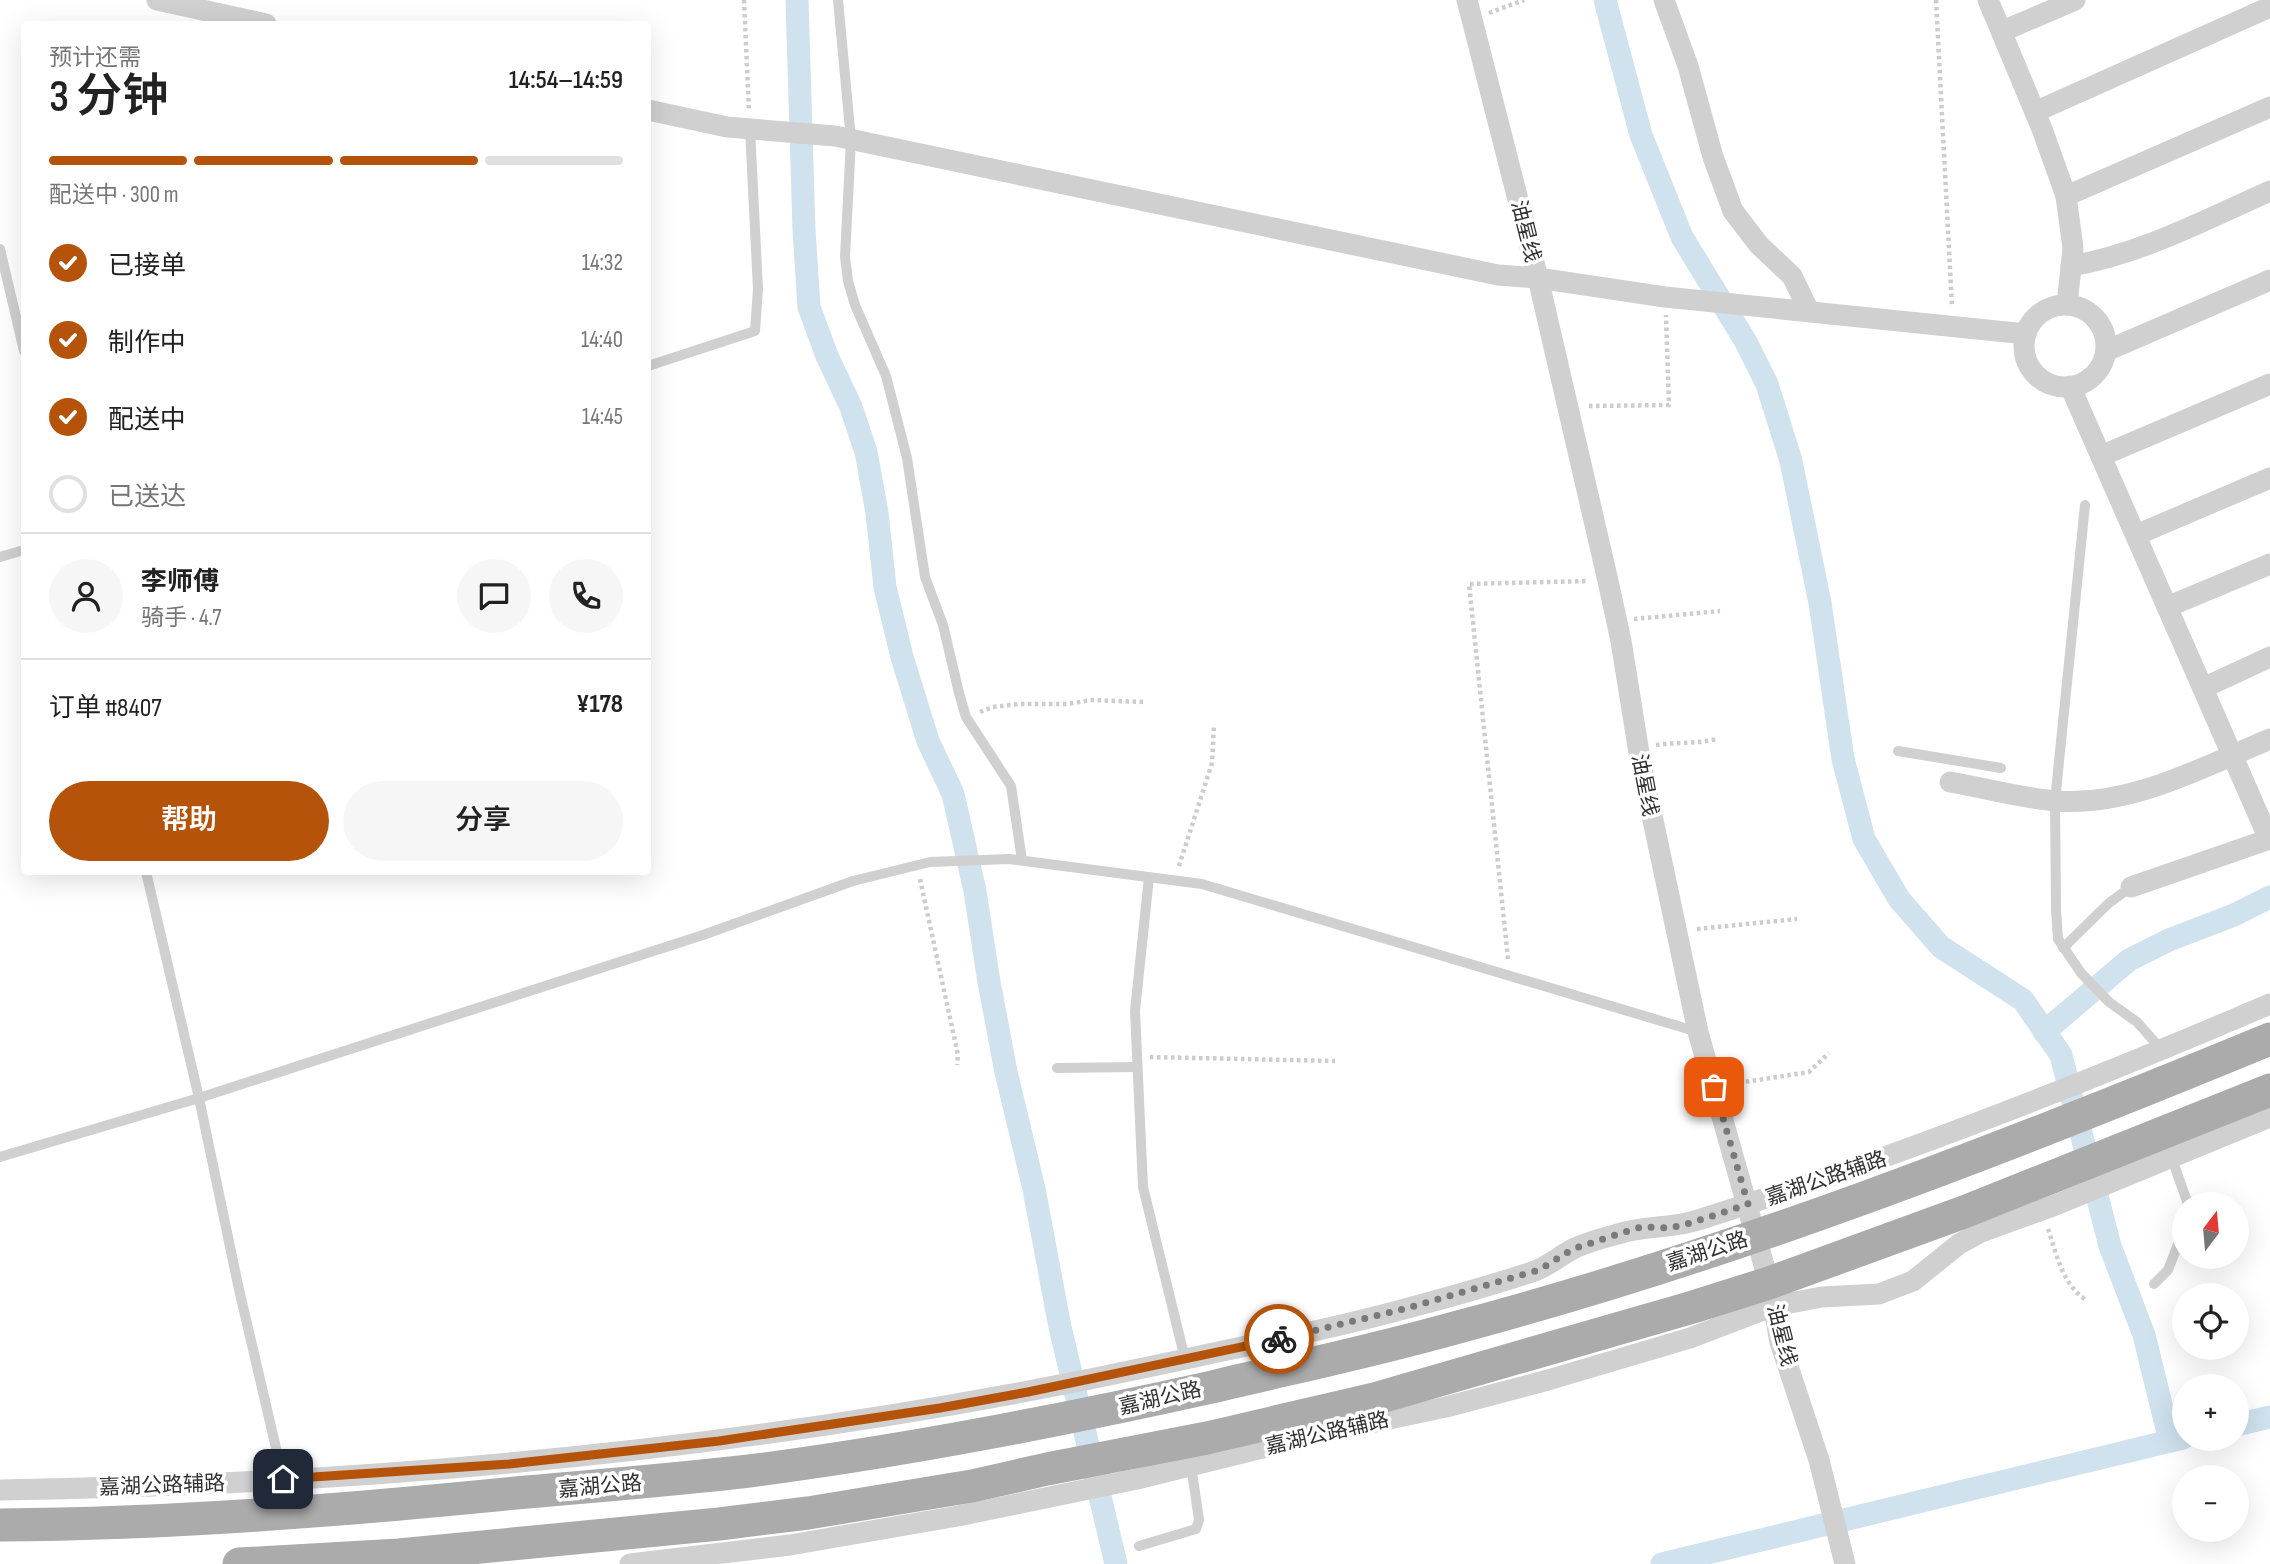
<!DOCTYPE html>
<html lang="zh">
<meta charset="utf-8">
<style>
body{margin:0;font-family:"Sofia Sans Condensed","Noto Sans SC",sans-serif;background:#f6f6f6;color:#222;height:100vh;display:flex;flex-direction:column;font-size:26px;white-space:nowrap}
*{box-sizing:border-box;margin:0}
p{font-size:23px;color:#767676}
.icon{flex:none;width:38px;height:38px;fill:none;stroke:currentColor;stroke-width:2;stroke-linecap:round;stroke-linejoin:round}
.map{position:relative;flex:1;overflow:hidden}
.drawer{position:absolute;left:21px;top:21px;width:630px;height:854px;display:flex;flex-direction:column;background:#fff;border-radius:7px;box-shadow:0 7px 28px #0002}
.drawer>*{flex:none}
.needle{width:46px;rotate:16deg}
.tools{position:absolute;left:2172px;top:1192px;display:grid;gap:14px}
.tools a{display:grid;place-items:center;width:77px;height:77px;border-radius:50%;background:#fff;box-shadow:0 7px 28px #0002;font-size:35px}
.pin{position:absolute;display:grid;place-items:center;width:60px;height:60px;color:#fff;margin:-30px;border-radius:14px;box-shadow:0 4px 10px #0006}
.courier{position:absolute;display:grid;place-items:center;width:70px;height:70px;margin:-35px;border:5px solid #b45309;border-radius:50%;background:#fff;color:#222;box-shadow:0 2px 9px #0007}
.head em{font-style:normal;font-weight:600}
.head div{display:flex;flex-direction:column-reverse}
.head{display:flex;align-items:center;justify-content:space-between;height:119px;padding:0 28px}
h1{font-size:46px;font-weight:600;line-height:52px}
.bar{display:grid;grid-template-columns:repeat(4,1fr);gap:10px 7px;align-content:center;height:84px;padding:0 28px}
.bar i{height:9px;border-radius:5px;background:#e0e0e0}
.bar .current{background:#b45309}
.bar p{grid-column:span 4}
.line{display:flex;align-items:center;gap:18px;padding:0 28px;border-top:2px solid #e0e0e0}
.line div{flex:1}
.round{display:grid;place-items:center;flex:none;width:74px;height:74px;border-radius:37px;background:#f6f6f6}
ol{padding:0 28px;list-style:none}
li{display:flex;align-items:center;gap:21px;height:77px}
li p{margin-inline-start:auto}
li .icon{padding:7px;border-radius:50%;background:#b45309;color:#fff;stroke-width:4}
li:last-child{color:#767676}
li i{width:38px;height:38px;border:4px solid #e0e0e0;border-radius:50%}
.action{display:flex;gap:14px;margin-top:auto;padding:14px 28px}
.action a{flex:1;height:80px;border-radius:42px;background:#b45309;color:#fff;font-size:28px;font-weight:600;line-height:80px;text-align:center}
.action a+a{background:#f6f6f6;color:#222}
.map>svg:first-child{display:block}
</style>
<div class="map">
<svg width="2270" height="1564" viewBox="0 0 2270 1564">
<rect width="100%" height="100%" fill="#fff"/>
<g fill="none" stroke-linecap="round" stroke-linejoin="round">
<g stroke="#cfe2ee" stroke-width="23">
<polyline points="797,0 804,230 809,307 827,356 851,407 866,452 877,513 885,587 902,657 928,741 953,794 975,891 989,982 1006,1072 1034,1189 1060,1327 1116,1564"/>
<polyline points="1605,0 1641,135 1682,237 1746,342 1767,384 1791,461 1820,603 1843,759 1864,839 1899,899 1941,947 2023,1000 2061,1055 2110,1246 2144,1335 2170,1441"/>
<polyline points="2044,1032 2129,960 2169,940 2234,915 2270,897"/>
<polyline points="2236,1425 2270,1417"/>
<polyline points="1662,1564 2183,1438"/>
</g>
<g stroke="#cdcdcd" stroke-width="4.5" stroke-dasharray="3.5 3.5" stroke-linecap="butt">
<polyline points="744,0 749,111"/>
<polyline points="1936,0 1952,307"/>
<polyline points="1489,13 1524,0"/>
<polyline points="1589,406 1669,405 1666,315"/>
<polyline points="1634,619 1720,611"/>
<polyline points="980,712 993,707 1019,704 1067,704 1092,700 1143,702"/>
<path d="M1656 745C1677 742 1697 744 1717 739"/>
<polyline points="1179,866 1212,763 1214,725"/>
<polyline points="920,879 958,1055 957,1065"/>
<polyline points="1697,929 1797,919"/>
<polyline points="1508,959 1469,584 1587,581"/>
<polyline points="1150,1057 1335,1061"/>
<polyline points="1732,1084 1809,1072 1829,1053"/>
<path d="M2048 1229C2057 1255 2062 1284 2086 1300"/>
</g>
<g stroke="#d0d0d0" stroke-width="10">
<polyline points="838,0 851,140 845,257 848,281 855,305 886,376 907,458 925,577 943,625 959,693 966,717 1011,786 1022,860"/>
<polyline points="0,249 24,351"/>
<polyline points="648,366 755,331 758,289 750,129"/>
<polyline points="2085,505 2055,801 2056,910 2058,939 2081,973 2109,1002 2137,1022 2162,1050"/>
<polyline points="0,557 24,550"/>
<polyline points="1898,751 2001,768"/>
<polyline points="146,872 199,1098 238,1285 290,1508"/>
<polyline points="1149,877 1135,1011 1143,1187 1185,1359"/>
<polyline points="2063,948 2109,903 2131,887"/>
<polyline points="1057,1068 1137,1067"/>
<polyline points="0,1157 199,1098 703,935 853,881 930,862 1009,859 1202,884 1698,1032"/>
<polyline points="2172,1159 2188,1204"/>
<polyline points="2154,1284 2168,1270 2184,1229"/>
<polyline points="1139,1546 1196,1529 1199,1520 1191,1465"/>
</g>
<g stroke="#d0d0d0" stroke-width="21">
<polyline points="157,0 266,24"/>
<polyline points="1467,0 1538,278 1608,581 1621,641 1640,759 1698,1032 1769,1283 1780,1342 1819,1460 1845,1564"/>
<polyline points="1664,0 1688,66 1713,157 1733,211 1759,245 1792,276 1809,311"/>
<polyline points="1988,0 2042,129 2066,196 2073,248 2067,305"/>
<polyline points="2003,31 2075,0"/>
<polyline points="648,110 727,127 835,136 1498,275 1538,278 1665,297 2026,334"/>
<polyline points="2035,112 2270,7"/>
<polyline points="2066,196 2270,107"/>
<path d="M2071 266C2141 254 2205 220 2270 191"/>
<circle cx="2065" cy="346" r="41"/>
<polyline points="2106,351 2270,280"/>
<polyline points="2070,386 2269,839"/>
<polyline points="2101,456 2270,384"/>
<polyline points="2136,535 2270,478"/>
<polyline points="2167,607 2270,564"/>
<polyline points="2203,688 2270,657"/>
<path d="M1950 782C1985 788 2021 798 2056 801 2130 807 2203 767 2270 739"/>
<polyline points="2131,887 2270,839"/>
<path d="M0 1490C392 1484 784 1446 1167 1363 1248 1345 1329 1330 1408 1308 1450 1297 1492 1285 1532 1272 1548 1267 1559 1256 1573 1249 1587 1242 1603 1238 1618 1234 1645 1225 1671 1229 1698 1220 1893 1159 2083 1084 2270 1004"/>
<polyline points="630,1564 790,1545 958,1516 1137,1479 1323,1433 1446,1407 1548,1380 1690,1338 1774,1306 1822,1297 1879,1294 1913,1281 1959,1244 1981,1232 2053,1206 2270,1117"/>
</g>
<g stroke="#ababab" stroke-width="33">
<path d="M0 1525C173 1524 344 1510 516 1493 594 1486 672 1480 749 1471 905 1451 1059 1421 1212 1387 1292 1368 1372 1351 1451 1329 1731 1255 2003 1149 2270 1039"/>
<polyline points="239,1564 399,1555 719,1524 808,1513 972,1486 1047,1469 1207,1438 1374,1399 1693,1307 1769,1283 1964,1212 2270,1090"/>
</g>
</g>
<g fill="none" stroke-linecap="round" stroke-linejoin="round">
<polyline stroke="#7a7a7a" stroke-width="7" stroke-dasharray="0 12.6" points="1279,1339 1408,1308 1539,1270 1573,1249 1618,1234 1641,1227 1669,1228 1691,1223 1748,1204 1714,1087"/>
<polyline stroke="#b45309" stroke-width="9" points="283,1479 509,1464 719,1441 940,1408 1028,1392 1279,1339"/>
</g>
<g text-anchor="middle" stroke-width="7" stroke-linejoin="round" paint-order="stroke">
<g font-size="21" fill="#333" stroke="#fff">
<text transform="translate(1526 231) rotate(76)" y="7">油星线</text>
<text transform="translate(1645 785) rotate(79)" y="7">油星线</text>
<text transform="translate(1826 1178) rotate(-19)" y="7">嘉湖公路辅路</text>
<text transform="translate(1707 1251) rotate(-18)" y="7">嘉湖公路</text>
<text transform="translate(1782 1335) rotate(76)" y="7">油星线</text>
<text transform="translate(1160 1398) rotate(-13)" y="7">嘉湖公路</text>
<text transform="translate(1327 1433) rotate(-13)" y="7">嘉湖公路辅路</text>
<text transform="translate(162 1485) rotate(-2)" y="7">嘉湖公路辅路</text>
<text transform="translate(600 1486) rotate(-5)" y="7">嘉湖公路</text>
</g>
</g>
</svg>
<div class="tools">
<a><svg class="needle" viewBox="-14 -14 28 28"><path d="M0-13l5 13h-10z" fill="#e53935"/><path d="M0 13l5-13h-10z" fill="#767676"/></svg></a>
<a><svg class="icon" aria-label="locate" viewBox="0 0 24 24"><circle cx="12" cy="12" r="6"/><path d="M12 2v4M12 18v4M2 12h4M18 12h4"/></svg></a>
<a>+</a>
<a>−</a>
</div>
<div class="pin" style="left:1714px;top:1087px;background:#ea580c"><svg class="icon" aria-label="bag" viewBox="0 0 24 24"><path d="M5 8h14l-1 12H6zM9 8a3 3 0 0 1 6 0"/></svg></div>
<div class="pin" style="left:283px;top:1479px;background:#1f2937"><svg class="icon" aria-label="home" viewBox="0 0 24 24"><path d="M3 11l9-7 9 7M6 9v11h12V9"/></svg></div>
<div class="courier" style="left:1279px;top:1339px"><svg class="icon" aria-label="bike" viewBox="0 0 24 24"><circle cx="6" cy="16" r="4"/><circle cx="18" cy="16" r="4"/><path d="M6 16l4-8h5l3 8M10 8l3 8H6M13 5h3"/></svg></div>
<section class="drawer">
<div class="head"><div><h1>3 分钟</h1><p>预计还需</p></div><em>14:54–14:59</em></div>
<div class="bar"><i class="current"></i><i class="current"></i><i class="current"></i><i></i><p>配送中 · 300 m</p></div>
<ol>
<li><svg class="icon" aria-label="check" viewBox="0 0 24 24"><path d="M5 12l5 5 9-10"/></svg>已接单<p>14:32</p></li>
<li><svg class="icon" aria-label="check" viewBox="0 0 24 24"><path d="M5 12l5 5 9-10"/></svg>制作中<p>14:40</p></li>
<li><svg class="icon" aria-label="check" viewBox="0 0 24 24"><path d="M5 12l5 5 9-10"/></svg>配送中<p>14:45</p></li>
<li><i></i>已送达</li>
</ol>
<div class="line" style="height:126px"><a class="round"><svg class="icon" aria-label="person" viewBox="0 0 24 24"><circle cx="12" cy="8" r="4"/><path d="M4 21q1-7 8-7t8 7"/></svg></a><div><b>李师傅</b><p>骑手 · 4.7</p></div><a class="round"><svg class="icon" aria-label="chat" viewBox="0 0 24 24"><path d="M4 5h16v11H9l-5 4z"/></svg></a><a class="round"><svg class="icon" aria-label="phone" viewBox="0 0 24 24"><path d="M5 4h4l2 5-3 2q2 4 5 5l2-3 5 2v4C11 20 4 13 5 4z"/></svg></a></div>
<div class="line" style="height:91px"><div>订单 #8407</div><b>¥178</b></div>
<div class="action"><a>帮助</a><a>分享</a></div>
</section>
</div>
